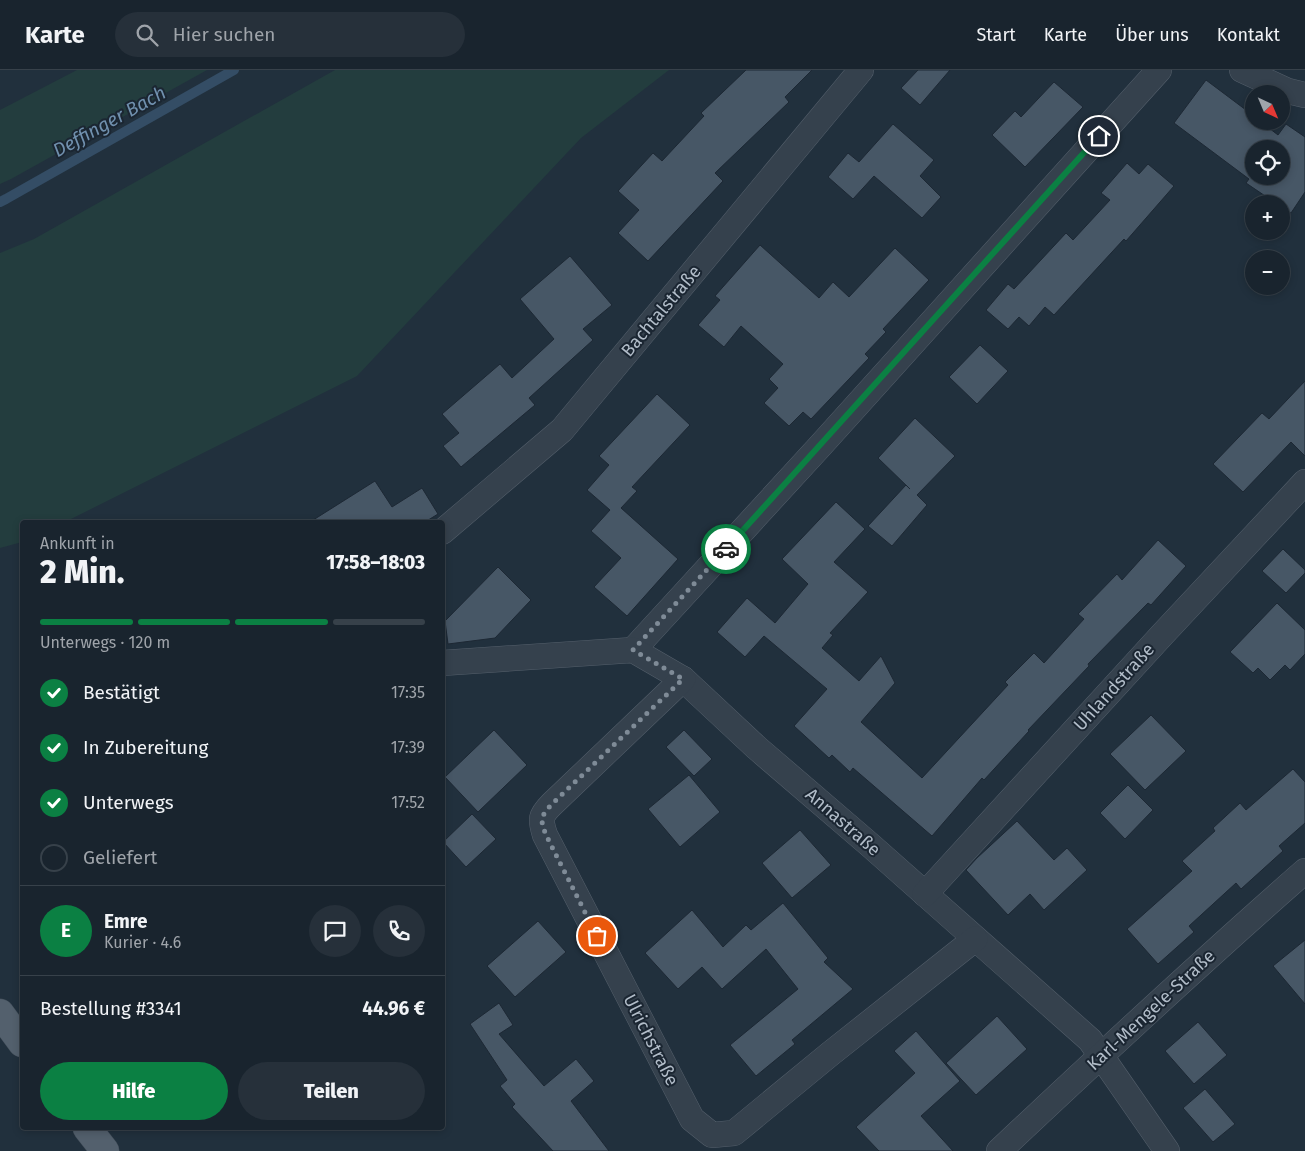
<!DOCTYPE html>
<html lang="de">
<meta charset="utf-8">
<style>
body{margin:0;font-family:"Fira Sans",sans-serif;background:#26303a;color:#f1f3f6;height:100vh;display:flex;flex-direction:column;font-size:19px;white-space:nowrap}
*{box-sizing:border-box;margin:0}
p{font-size:16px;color:#9fa4aa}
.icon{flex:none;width:28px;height:28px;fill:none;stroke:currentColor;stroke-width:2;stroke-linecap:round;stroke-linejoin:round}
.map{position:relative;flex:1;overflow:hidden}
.details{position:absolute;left:20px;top:450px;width:425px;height:610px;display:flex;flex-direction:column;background:#19242e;border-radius:5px;box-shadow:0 2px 8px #0003,0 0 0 1px #37414a}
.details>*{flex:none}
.needle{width:32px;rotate:136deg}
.tools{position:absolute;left:1245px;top:15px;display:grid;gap:10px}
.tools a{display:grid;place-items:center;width:45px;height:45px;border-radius:50%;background:#19242e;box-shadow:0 2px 8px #0003,0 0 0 1px #37414a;font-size:25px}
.pin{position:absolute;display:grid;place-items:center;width:42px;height:42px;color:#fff;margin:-21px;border:2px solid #fff;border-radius:50%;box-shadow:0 1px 5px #0007}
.courier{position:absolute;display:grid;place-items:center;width:50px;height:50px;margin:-25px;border:4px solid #0b8043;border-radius:50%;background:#fff;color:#222;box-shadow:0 1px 6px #0007}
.headline em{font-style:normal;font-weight:800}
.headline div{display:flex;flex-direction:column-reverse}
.headline{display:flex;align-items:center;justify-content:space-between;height:85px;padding:0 20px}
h1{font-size:32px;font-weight:800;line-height:38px}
.bar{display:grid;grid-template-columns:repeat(4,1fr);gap:8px 5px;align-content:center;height:60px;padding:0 20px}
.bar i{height:6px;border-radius:4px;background:#37414a}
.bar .current{background:#0b8043}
.bar p{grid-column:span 4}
.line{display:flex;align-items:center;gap:12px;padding:0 20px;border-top:1px solid #37414a}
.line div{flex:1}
.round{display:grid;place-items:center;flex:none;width:52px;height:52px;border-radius:26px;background:#26303a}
ol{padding:0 20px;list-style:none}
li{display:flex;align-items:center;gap:15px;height:55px}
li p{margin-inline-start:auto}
li .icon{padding:5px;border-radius:50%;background:#0b8043;color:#fff;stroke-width:4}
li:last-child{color:#9fa4aa}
li i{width:28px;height:28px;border:2px solid #37414a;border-radius:50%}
.button{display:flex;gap:10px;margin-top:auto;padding:10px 20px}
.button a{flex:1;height:58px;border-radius:30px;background:#0b8043;color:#fff;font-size:20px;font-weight:800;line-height:58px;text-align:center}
.button a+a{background:#26303a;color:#f1f3f6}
header{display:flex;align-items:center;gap:30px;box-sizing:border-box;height:70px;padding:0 25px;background:#19242e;border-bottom:1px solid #37414a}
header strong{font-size:24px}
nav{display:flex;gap:28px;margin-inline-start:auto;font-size:18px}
.search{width:350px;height:45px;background:#26303a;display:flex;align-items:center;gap:12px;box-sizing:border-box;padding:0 18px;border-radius:28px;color:#9fa4aa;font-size:19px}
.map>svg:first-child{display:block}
</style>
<header>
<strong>Karte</strong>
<div class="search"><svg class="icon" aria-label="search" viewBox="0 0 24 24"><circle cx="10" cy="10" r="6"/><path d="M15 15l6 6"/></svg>Hier suchen</div>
<nav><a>Start</a><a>Karte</a><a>Über uns</a><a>Kontakt</a></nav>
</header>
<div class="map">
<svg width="1305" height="1081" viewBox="0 0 1305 1081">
<rect width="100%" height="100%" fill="#21303d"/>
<g fill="#233d3e">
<polygon points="77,0 207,0 11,109 0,114 0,40"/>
<polygon points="335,0 669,0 581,68 357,306 65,452 22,452 22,472 0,478 0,183 34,169"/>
</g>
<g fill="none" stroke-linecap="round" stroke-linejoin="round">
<polyline stroke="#344d65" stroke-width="10" points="0,132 6,129 234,0"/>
</g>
<g fill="#475766" stroke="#1d2834" fill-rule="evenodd">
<polygon points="746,0 812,0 785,27 789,32 715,103 723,111 648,191 618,163 639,140 618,121 653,83 662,91 704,46 701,43"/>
<polygon points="918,0 950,0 920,35 901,18"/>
<path d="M1206 10 1254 46V51H1260L1278 65 1286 54 1305 67V122L1291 143 1281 137V134H1277L1246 113 1249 109 1174 53ZM1254 79H1281V106H1254Z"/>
<polygon points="1054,12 1083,37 1025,97 992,65 1015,41 1021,47"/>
<polygon points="893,54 934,90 920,106 941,127 922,148 874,106 853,129 828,107 848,83 859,92"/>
<polygon points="1127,93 1139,104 1148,94 1174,116 1126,171 1124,169 1054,245 1045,237 1029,256 1019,247 1008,259 986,240 1008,214 1014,219 1066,163 1073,170 1110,130 1101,123"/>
<polygon points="760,175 819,228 833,212 849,227 895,178 929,210 883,259 886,262 865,284 869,288 811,349 803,342 789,356 764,333 778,318 769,309 783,294 741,256 724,277 698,255 720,230 715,226"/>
<polygon points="570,186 612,235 583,259 593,270 529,328 535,335 461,397 443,376 459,363 442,344 500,294 512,308 554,269 520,229"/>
<polygon points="980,275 1008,301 977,334 949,307"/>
<polygon points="1305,311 1305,386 1291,372 1243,422 1213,394 1262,343 1269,349"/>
<polygon points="657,324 690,355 632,417 637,421 621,438 678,489 627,546 594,517 621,488 591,461 610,440 587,420 609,395 599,386"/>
<polygon points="915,348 955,386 917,425 927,435 892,476 868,456 906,415 910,419 878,388"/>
<polygon points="375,411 392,437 422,418 438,444 425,452 310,452"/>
<polygon points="836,432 865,459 834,492 868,522 830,563 833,565 822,578 859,611 881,586 895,613 861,652 922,708 1008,615 1005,612 1034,583 1044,593 1084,549 1078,544 1117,504 1122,510 1158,470 1186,496 1151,535 1148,533 1088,594 1089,596 1028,660 1029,661 1006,686 984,710 982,708 932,766 853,698 850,702 832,685 829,688 794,656 827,619 764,566 745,587 717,562 747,528 775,553 808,514 782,489"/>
<polygon points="1283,479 1305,500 1305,503 1286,523 1262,501"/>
<polygon points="498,497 531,530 495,568 448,574 445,551"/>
<polygon points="1277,533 1305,560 1305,584 1290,600 1285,595 1270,610 1258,598 1253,603 1230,582"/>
<polygon points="1151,645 1186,681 1145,720 1110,684"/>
<polygon points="494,660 527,695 478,742 445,707"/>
<polygon points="684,660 712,689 694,706 666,677"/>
<polygon points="1293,699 1305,712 1305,753 1279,776 1283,781 1241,819 1236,813 1189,856 1194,862 1158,894 1127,859 1192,801 1182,791 1215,761 1213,758 1240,733 1246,740"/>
<polygon points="689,705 720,742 680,777 648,739"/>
<polygon points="1128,715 1153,740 1125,769 1100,743"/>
<polygon points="472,744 496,769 466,797 443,772"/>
<polygon points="1017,751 1054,790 1067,778 1087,800 1044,840 1030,824 1008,845 966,800 977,788"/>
<polygon points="800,760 831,795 792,828 762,793"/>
<polygon points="783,833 828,888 824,892 853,919 792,970 795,974 756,1006 730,975 798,919 766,879 722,919 702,897 678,919 645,883 692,840 723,877 746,855 751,860"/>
<polygon points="538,851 566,882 515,927 487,896"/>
<polygon points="1305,870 1305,934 1273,896"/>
<polygon points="499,933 513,955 499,964 544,1016 576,989 594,1011 571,1031 609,1081 553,1081 512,1037 515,1034 500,1016 507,1010 470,954"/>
<polygon points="997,946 1027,979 976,1025 946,993"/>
<polygon points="1198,952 1227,985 1194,1014 1165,981"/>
<polygon points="916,961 960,1011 921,1046 953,1081 879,1081 856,1057 915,1003 894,981"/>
<polygon points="1205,1019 1235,1054 1213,1072 1183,1038"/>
</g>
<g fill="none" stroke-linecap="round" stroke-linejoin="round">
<defs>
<g id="street">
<polyline points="1242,0 1288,21 1305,25"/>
<polyline points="442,462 562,360 861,0"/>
<polyline points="633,580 821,375 1159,0"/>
<polyline points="442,593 633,580 683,609 757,678 870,775 1090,970 1167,1081"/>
<path d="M683 609 552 734C540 746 540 749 545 765L692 1049 712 1065 734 1063 830 984 975 869"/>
<polyline points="925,824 1161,566 1305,412"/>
<path d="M999 1081C1100 986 1201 892 1305 801"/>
</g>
<g id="primary">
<polyline points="0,943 22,973"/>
<polyline points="87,1058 105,1081"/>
</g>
</defs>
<use href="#street" stroke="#545f6b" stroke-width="26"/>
<use href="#primary" stroke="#424d59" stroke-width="29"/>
<use href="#street" stroke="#35414d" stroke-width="25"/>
<use href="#primary" stroke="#53606d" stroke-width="28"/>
</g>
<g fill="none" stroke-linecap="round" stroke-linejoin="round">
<path stroke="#7f8b97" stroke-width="5" stroke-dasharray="0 9" d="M597 866 546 765C540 749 540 747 552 734L683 609 633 580 726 479"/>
<polyline stroke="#0b8043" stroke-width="6" points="726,479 1099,66"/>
</g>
<g text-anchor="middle" stroke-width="4" stroke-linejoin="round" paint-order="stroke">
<g font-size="18" fill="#b1bcc8" stroke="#1b2632">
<text transform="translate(661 241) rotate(-50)" y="6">Bachtalstraße</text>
<text transform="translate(1114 617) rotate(-48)" y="6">Uhlandstraße</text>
<text transform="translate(843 752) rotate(41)" y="6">Annastraße</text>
<text transform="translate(1151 940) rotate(-43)" y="6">Karl-Mengele-Straße</text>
<text transform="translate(651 970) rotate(63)" y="6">Ulrichstraße</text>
</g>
<g font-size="19" font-style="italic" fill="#7090ae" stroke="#1b2632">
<text transform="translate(109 51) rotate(-29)" y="7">Deffinger Bach</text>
</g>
</g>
</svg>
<div class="tools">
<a><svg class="needle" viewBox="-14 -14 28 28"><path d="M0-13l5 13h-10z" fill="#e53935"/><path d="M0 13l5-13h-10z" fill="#9fa4aa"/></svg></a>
<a><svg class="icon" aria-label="locate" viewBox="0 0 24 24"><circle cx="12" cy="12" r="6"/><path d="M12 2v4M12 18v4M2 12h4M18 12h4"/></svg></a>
<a>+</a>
<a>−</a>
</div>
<div class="pin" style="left:597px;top:866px;background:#ea580c"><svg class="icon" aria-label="bag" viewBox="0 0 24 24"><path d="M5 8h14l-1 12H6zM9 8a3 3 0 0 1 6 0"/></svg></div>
<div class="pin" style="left:1099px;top:66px;background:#1f2937"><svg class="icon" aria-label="home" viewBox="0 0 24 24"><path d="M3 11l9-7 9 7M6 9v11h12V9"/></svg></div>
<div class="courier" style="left:726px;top:479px"><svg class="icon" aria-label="car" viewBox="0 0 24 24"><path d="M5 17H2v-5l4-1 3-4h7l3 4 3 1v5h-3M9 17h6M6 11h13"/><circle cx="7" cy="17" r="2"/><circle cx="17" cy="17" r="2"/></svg></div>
<section class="details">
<div class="headline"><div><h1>2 Min.</h1><p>Ankunft in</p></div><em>17:58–18:03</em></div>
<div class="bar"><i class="current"></i><i class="current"></i><i class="current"></i><i></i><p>Unterwegs · 120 m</p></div>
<ol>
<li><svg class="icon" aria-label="check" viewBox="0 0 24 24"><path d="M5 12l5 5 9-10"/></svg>Bestätigt<p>17:35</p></li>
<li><svg class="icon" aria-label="check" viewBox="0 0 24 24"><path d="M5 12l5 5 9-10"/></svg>In Zubereitung<p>17:39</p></li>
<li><svg class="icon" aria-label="check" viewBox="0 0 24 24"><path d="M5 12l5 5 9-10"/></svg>Unterwegs<p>17:52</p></li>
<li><i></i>Geliefert</li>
</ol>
<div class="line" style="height:90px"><b class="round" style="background:#0b8043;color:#fff">E</b><div><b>Emre</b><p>Kurier · 4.6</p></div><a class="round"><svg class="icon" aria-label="chat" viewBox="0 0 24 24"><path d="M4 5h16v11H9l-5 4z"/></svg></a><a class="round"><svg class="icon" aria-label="phone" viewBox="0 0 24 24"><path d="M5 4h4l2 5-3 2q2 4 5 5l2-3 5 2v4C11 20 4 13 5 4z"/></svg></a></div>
<div class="line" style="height:65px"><div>Bestellung #3341</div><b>44.96 €</b></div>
<div class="button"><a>Hilfe</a><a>Teilen</a></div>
</section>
</div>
